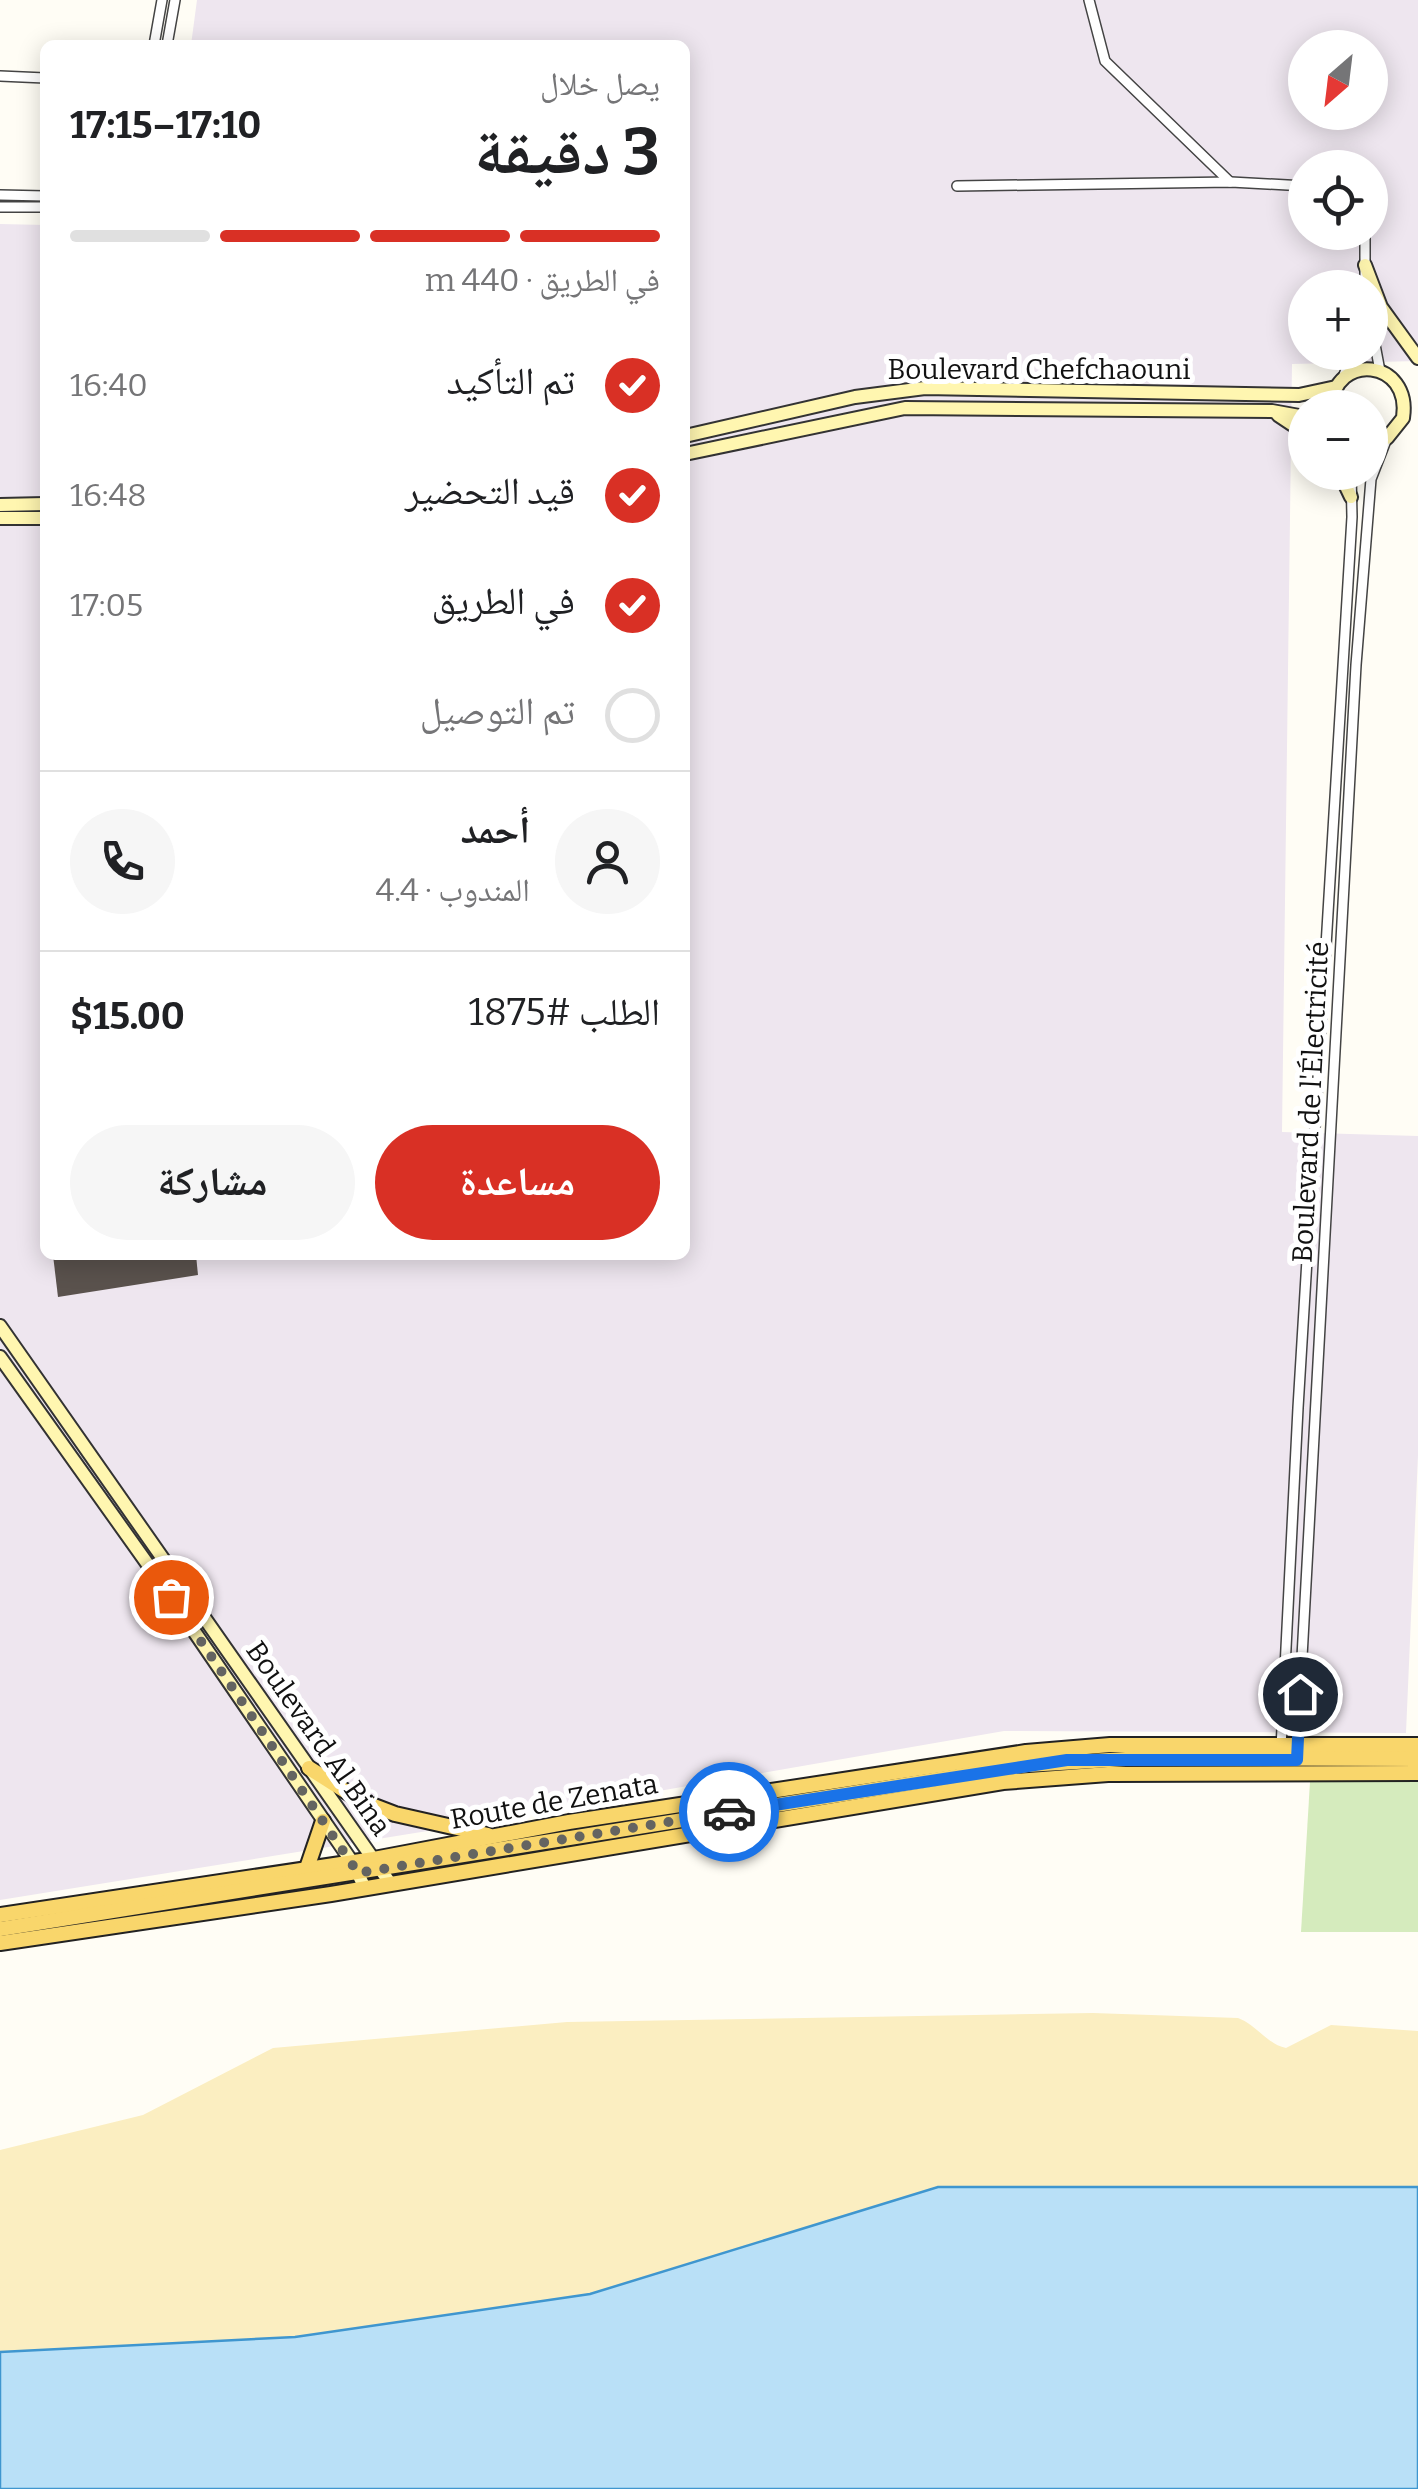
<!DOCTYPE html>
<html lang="ar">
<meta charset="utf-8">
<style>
body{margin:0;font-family:Bitter,"Noto Naskh Arabic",serif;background:#f6f6f6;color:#202124;direction:rtl;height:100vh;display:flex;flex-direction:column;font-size:38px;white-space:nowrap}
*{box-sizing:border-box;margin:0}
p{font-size:32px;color:#757577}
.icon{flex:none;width:55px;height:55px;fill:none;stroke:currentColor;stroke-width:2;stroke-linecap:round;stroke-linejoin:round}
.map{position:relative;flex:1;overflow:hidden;direction:ltr}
.drawer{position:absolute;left:40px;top:40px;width:650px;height:1220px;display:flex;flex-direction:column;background:#fff;border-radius:15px;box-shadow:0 5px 25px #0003;direction:rtl}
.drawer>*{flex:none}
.needle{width:65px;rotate:208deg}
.tools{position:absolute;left:1288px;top:30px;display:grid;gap:20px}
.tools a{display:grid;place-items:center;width:100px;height:100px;border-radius:50%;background:#fff;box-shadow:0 5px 25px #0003;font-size:50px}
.pin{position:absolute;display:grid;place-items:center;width:85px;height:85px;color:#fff;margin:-42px;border:5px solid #fff;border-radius:50%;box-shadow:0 2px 10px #0007}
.courier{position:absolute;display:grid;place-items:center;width:100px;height:100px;margin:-50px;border:8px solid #1a73e8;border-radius:50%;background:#fff;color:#222;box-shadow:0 2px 12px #0007}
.overview em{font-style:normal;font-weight:700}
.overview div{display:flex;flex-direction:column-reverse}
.overview{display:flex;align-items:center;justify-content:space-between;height:170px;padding:0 30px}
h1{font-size:65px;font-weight:700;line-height:75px}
.bar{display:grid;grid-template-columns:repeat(4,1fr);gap:15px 10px;align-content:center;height:120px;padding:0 30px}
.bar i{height:12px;border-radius:8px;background:#e0e0e0}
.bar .current{background:#d93025}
.bar p{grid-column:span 4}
.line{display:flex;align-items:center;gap:25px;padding:0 30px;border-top:2px solid #e0e0e0}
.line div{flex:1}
.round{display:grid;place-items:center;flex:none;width:105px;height:105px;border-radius:52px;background:#f6f6f6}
ol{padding:0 30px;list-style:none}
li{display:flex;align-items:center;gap:30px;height:110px}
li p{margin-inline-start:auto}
li .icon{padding:10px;border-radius:50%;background:#d93025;color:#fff;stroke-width:4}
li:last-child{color:#757577}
li i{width:55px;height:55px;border:5px solid #e0e0e0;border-radius:50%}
.cta{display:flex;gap:20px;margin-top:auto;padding:20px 30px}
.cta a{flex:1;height:115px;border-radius:60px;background:#d93025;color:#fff;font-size:40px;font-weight:700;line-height:115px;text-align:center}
.cta a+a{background:#f6f6f6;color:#202124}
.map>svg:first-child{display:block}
</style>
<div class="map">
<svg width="1418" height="2489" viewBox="0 0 1418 2489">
<rect width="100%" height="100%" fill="#fffdf5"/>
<path fill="#eee6ef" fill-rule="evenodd" d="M197 0H1418V361L1292 364 1282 1132 1418 1136V1455L1406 1733 1004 1731 446 1828 0 1900V224L45 225V1255H685V45H191ZM1305 48H1370V112H1305ZM1305 168H1370V232H1305ZM1305 288H1370V352H1305Z"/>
<polygon fill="#d5ebbd" points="1311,1765 1418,1765 1418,1932 1301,1932"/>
<path fill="#fbeec1" d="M1093 2013 1238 2018C1257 2025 1268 2045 1286 2048L1331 2025 1418 2031V2187H938L590 2294 295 2337 0 2352V2150L143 2115 273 2048 567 2022Z"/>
<polygon fill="#b9e0f7" stroke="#3f96cf" stroke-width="2.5" points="938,2187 1418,2187 1418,2489 0,2489 0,2352 295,2337 590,2294"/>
<polygon fill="#5a524d" points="53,1255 196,1255 198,1275 58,1297"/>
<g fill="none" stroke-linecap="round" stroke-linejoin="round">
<defs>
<g id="street">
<polyline points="1089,0 1105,61 1230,182"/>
<polyline points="154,45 162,0"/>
<polyline points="167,45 175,0"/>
<polyline points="0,76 45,78"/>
<polyline points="957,186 1231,182 1305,186"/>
<polyline points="0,195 45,196"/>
<polyline points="0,207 45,207"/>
<polyline points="1365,232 1365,288"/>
<polyline points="1370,318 1380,371"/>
<polyline points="1343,378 1352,352"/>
<polyline points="1281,1748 1298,1408 1352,517 1351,472"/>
<polyline points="1297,1749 1356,665 1371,479 1387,438"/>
</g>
<g id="secondary">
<polyline points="1365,265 1381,307 1418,358"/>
<path d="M1331 408C1334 351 1412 359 1403 418L1387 438 1370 442"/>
<polyline points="1278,415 1305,433"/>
<polyline points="685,436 855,397 925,388 1299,395 1336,387"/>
<polyline points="685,454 905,408 1272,411 1305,417"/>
<polyline points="1339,472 1351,497"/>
<polyline points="0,505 45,504"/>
<polyline points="0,518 45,518"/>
<polyline points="0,1326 390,1883"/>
<polyline points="0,1357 159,1580 352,1862 365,1888"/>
</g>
<g id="primary">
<polyline points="309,1768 361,1801 395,1814 488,1835"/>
<polyline points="307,1868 323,1821"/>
<polyline points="0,1915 374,1859 569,1822 1026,1752 1110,1745 1418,1745"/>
<polyline points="0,1929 1027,1765 1142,1758 1418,1759"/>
<polyline points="0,1943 331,1894 1003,1782 1108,1774 1418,1773"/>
</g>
</defs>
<use href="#street" stroke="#444" stroke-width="12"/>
<use href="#secondary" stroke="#333" stroke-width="16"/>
<use href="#primary" stroke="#222" stroke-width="18"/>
<use href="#street" stroke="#fff" stroke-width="9"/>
<use href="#secondary" stroke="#fff6b0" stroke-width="12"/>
<use href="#primary" stroke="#f9d66b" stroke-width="14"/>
</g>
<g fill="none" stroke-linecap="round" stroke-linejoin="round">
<polyline stroke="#646461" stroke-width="10" stroke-dasharray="0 18" points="171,1597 358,1873 729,1812"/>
<polyline stroke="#1a73e8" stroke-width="12" points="729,1812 1067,1760 1297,1760 1300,1694"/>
</g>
<g text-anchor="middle" stroke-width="10" stroke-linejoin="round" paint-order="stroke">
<g font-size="28" fill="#111" stroke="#fff">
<text x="1039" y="379">Boulevard Chefchaouni</text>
<text transform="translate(1310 1102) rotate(-87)" y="10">Boulevard de l'Électricité</text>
<text transform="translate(319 1738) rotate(55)" y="10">Boulevard Al Bina</text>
<text transform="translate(554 1801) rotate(-10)" y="10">Route de Zenata</text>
</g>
</g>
</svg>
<div class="tools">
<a><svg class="needle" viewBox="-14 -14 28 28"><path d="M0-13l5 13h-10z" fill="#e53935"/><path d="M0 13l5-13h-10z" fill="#757577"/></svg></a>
<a><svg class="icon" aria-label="locate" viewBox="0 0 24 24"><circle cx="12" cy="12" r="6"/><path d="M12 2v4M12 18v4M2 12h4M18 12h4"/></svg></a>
<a>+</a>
<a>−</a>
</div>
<div class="pin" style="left:171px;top:1597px;background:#ea580c"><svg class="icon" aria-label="bag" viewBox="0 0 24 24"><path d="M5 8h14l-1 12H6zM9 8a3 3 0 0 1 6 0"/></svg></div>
<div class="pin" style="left:1300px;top:1694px;background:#1f2937"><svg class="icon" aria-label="home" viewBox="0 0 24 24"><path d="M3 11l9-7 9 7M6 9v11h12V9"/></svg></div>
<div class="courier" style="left:729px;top:1812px"><svg class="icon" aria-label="car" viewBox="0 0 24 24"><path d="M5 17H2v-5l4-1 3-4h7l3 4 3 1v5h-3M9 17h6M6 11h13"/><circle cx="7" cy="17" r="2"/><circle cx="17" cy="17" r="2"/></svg></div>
<section class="drawer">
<div class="overview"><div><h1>3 دقيقة</h1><p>يصل خلال</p></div><em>17:10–17:15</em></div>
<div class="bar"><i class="current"></i><i class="current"></i><i class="current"></i><i></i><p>في الطريق · 440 m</p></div>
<ol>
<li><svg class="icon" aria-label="check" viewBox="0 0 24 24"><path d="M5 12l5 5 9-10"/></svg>تم التأكيد<p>16:40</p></li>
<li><svg class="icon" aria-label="check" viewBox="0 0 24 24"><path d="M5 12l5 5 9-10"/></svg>قيد التحضير<p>16:48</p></li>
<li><svg class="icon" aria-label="check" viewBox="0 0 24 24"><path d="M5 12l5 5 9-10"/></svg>في الطريق<p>17:05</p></li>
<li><i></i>تم التوصيل</li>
</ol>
<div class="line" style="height:180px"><a class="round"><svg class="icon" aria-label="person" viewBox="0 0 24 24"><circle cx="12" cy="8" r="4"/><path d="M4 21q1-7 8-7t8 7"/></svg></a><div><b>أحمد</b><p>المندوب · 4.4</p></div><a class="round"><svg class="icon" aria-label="phone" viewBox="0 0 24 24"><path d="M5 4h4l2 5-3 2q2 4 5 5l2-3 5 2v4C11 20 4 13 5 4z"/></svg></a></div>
<div class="line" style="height:130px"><div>الطلب #1875</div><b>$15.00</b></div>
<div class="cta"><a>مساعدة</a><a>مشاركة</a></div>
</section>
</div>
